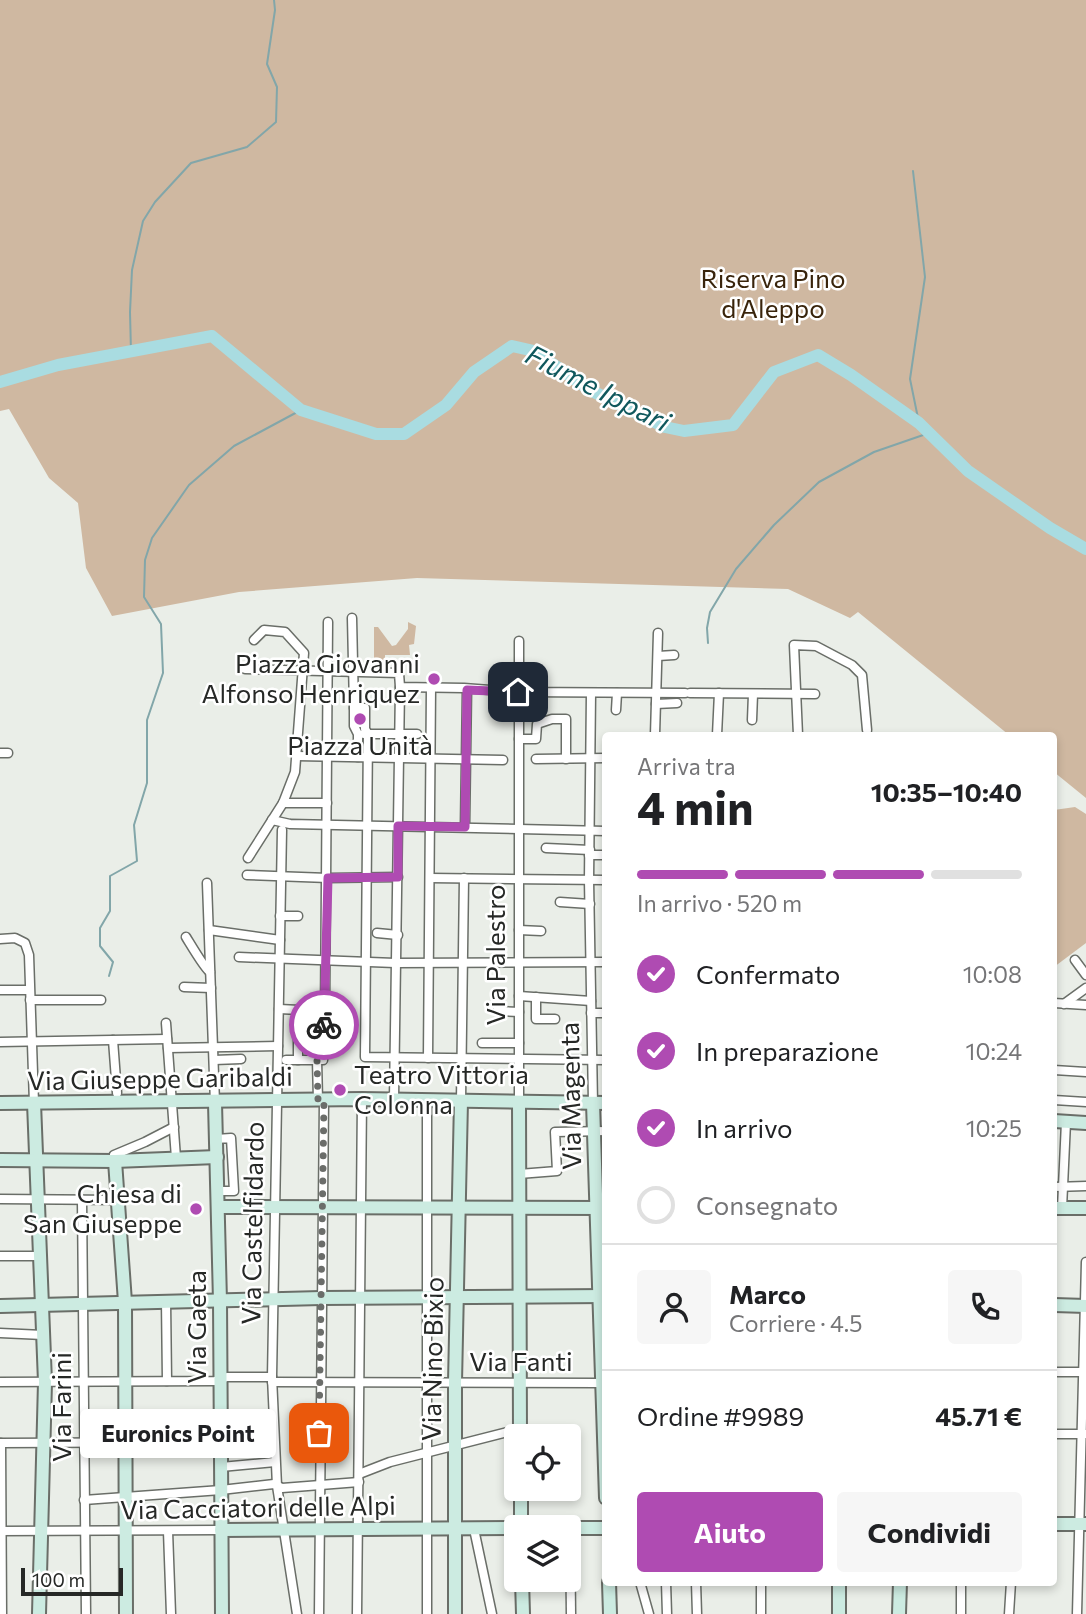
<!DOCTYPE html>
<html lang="it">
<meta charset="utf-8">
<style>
body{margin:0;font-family:Commissioner,sans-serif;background:#f6f6f6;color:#202124;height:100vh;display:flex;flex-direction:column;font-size:26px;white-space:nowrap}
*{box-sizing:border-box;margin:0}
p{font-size:23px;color:#757577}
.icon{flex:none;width:38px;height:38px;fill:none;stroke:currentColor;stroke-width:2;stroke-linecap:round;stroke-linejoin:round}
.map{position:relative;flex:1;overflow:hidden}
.side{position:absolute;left:602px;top:732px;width:455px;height:854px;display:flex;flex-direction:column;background:#fff;border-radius:7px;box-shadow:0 4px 10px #0003}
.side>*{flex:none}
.buttons{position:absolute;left:504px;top:1424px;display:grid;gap:14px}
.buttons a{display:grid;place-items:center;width:77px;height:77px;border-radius:7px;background:#fff;box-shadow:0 4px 10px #0003;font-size:35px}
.scale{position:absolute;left:21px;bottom:18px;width:102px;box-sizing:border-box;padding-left:7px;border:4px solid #262826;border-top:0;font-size:19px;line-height:24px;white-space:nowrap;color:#262826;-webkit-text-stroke:5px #fff;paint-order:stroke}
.pin{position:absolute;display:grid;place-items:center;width:60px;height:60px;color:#fff;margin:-30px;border-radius:14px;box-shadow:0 4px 10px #0006}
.courier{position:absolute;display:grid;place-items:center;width:70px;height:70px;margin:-35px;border:5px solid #af4bb2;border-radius:50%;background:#fff;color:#222;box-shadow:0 2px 9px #0007}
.bubble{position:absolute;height:49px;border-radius:7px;background:#fff;box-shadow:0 4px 10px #0003;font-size:23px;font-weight:700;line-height:49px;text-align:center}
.overview em{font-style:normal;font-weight:700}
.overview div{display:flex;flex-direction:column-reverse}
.overview{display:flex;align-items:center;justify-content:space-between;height:119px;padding:0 35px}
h1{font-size:46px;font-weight:700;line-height:52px}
.bar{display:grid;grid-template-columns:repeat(4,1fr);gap:10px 7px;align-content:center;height:84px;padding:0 35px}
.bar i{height:9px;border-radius:5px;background:#e0e0e0}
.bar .selected{background:#af4bb2}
.bar p{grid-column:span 4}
.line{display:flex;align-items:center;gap:18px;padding:0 35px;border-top:2px solid #e0e0e0}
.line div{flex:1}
.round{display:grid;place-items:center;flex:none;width:74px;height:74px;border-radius:7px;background:#f6f6f6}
ol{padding:0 35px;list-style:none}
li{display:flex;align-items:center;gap:21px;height:77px}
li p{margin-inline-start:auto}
li .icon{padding:7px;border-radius:50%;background:#af4bb2;color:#fff;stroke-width:4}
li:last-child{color:#757577}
li i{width:38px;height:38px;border:4px solid #e0e0e0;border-radius:50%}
.cta{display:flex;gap:14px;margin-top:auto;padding:14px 35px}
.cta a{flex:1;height:80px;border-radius:7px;background:#af4bb2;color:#fff;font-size:28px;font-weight:700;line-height:80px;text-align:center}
.cta a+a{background:#f6f6f6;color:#202124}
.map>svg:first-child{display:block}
</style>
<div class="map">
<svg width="1086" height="1614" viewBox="0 0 1086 1614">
<rect width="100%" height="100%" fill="#eaeee8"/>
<g fill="#cfb8a1">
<polygon points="0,0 1086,0 1086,798 1054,772 1054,735 1009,735 858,612 850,618 788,589 417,578 239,592 112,616 86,568 78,503 49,478 9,409 0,411"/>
<polygon points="408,622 416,626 414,644 409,645 410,655 385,655 385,664 374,665 374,627 378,627 392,646 396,645 408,629"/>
<polygon points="1075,807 1086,814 1086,943 1054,967 1054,810"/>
</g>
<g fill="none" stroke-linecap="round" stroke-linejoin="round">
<g stroke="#82a6a9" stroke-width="2">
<polyline points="913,171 925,277 910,379 919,423"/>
<polyline points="131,352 130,312 132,270 143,221 155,202 191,163 247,147 276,122 277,87 267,64 275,10 274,0"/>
<polyline points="708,643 707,628 710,612 736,569 774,525 819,482 874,452 929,433"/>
<polyline points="109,976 113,962 100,946 100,928 110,911 110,876 137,861 134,825 147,783 147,720 163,673 161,624 144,597 145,560 152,538 189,485 234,446 301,410"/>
</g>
<polyline stroke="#a9dce1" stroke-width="12" points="0,382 58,365 212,336 301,410 376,434 404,434 446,405 474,372 512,346 534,351 590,390 665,427 684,431 733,425 774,372 818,355 851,375 919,423 968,471 1050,528 1086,549"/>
<defs>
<g id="street">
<polyline points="352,618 354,708 354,726 358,734 358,757"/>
<polyline points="519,641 519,1102"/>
<polyline points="658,656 674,655"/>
<polyline points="245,669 399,673 400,687 464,688 518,692 685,693"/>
<polyline points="591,693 589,880 593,1103"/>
<polyline points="690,693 815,694"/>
<polyline points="656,704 677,703"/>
<polyline points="354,708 365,708 365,729 368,734 365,1057 606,1060"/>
<polyline points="616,710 617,693"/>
<polyline points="752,720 753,694"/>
<polyline points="364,734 417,734"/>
<polyline points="655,735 658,633"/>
<polyline points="717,735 719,693"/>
<polyline points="798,735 794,645 816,646 852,665 862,675 867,730"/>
<polyline points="519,739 536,739 537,724 552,719 566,719 566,759"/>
<polyline points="0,753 8,753"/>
<polyline points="297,756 503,760"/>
<polyline points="536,759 606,758"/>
<polyline points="283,803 327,803"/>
<polyline points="272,820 290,824 606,831"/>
<polyline points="465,827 467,689"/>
<polyline points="282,830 272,1377 277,1486 297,1614"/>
<polyline points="546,848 590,850"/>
<polyline points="589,855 606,855"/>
<polyline points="248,858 283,803 295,772 304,653 285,632 264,630 254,640"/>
<polyline points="247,875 328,878 398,877"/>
<polyline points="430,878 606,880"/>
<polyline points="207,883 215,1103"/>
<polyline points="560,902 590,904"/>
<polyline points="280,916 298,916"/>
<polyline points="209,930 280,940"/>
<polyline points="519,930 541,931"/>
<polyline points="377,933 398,935"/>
<path d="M186 937C191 945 205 969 210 972"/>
<polyline points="0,939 15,938 25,943 29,955 34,1103"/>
<polyline points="239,957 395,963 606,962"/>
<polyline points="1075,960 1086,975"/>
<polyline points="184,987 211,988"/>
<polyline points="0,990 29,990"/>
<polyline points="519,996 591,1001"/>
<polyline points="536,997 536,1019 555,1019"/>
<polyline points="30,1000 101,1000"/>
<polyline points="1054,1003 1086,1005"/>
<polyline points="1064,1004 1086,988"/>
<polyline points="279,1009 300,1010"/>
<polyline points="497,1011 519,1012"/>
<polyline points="591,1013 606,1013"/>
<polyline points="166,1023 176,1158"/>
<polyline points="113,1040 117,1093"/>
<polyline points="0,1042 167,1039"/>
<polyline points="482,1043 519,1043"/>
<polyline points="168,1048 278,1046"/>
<polyline points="428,1058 431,687"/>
<polyline points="214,1060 241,1059"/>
<polyline points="286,1060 317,1060"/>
<polyline points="298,1060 298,1036"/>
<polyline points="1054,1070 1086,1072"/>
<polyline points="394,1099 400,687"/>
<polyline points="318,1100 317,1060 323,1060 325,1012 328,622"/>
<polyline points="1054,1100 1086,1102"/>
<polyline points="461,1101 464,878"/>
<polyline points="216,1139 231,1138 234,1191 218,1191"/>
<polyline points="115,1161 114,1155 145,1142 174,1127"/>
<polyline points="519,1174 557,1171 555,1132 606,1131"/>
<polyline points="1054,1187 1086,1186"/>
<polyline points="0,1199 119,1200"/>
<polyline points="82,1200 86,1614"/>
<polyline points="1062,1208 1066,1122"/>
<polyline points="0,1256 40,1256"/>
<polyline points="166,1301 167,1381"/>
<polyline points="0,1333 43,1335"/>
<polyline points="1054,1372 1086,1372"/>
<polyline points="0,1382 215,1381 227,1377 272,1377"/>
<polyline points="272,1382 601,1383"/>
<polyline points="1054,1434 1086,1434"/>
<polyline points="0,1443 217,1442 224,1444 274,1439"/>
<polyline points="1,1443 2,1614"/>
<polyline points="221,1467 275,1462"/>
<polyline points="359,1474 390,1462 519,1429"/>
<polyline points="84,1500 221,1490 274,1484 282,1488 359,1482"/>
<polyline points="570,1528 571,1614"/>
<polyline points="474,1529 492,1614"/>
<polyline points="0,1531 221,1530"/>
<polyline points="168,1531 171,1614"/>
<polyline points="640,1582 649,1614"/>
<polyline points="666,1582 667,1614"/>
<polyline points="696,1582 697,1614"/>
<polyline points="319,1614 324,1100"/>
<polyline points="357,1614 362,1099"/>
<polyline points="427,1614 427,1101"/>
<polyline points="761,1614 761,1582"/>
<polyline points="961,1614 961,1582"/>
<polyline points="1009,1614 1011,1582"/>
<polyline points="1077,1614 1086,1262"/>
</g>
<g id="secondary">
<polyline points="519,1102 520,1437"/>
<polyline points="0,1103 362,1099 606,1103"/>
<polyline points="34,1103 45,1382 39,1614"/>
<polyline points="215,1103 220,1301 222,1614"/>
<polyline points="593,1103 606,1498"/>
<polyline points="1054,1121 1086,1123"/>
<polyline points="0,1160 115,1161 217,1157"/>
<polyline points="115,1161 125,1302 126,1614"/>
<polyline points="219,1207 606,1208"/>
<polyline points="1054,1208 1086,1208"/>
<polyline points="1054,1305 1086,1306"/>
<polyline points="0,1306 321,1298 606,1296"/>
<polyline points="521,1489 521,1528"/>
<polyline points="1054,1524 1086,1524"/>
<polyline points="569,1528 606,1528"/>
<polyline points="221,1530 516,1528"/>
<polyline points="522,1580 523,1614"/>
<polyline points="609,1582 610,1614"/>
<polyline points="455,1614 455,1382 461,1101"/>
<polyline points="839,1614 839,1582"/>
<polyline points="899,1614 900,1582"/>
</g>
</defs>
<use href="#street" stroke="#6a6e68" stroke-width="11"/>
<use href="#secondary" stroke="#6a6e68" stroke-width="16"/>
<use href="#street" stroke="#fff" stroke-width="8"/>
<use href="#secondary" stroke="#ccebe1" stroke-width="12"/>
</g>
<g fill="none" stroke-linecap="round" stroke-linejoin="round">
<polyline stroke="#6b6d6a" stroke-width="7" stroke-dasharray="0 12.6" points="319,1433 324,1100 318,1100 317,1060 323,1060 324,1025"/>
<polyline stroke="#af4bb2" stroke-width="9" points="324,1025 328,878 398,877 398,826 465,827 467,690 518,692"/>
</g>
<g fill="#af4bb2" stroke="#fff" stroke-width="2.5">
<circle cx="434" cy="679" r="7"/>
<circle cx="360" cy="719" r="7"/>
<circle cx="340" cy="1090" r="7"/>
<circle cx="196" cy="1209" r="7"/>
</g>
<g text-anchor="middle" stroke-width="5" stroke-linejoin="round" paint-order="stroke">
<g font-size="26" fill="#39240b" stroke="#fff">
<text x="773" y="288">Riserva Pino<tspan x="773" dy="30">d'Aleppo</tspan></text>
</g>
<g font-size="26" fill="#262826" stroke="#fff" text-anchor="end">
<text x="420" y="673">Piazza Giovanni<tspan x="420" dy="30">Alfonso Henriquez</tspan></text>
<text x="360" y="755" text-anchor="middle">Piazza Unità</text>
<text x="354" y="1084" text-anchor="start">Teatro Vittoria<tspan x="354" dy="30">Colonna</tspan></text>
<text x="182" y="1203">Chiesa di<tspan x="182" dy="30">San Giuseppe</tspan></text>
</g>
<g font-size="26" fill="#262826" stroke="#fff">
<text transform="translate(496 955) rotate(-90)" y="9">Via Palestro</text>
<text transform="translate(160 1079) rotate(-1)" y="9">Via Giuseppe Garibaldi</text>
<text transform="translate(571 1096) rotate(-91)" y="9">Via Magenta</text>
<text transform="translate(253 1223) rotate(-89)" y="9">Via Castelfidardo</text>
<text transform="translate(197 1327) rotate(-90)" y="9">Via Gaeta</text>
<text transform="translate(433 1359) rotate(-89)" y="9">Via Nino Bixio</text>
<text x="521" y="1371">Via Fanti</text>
<text transform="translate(62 1407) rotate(-90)" y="9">Via Farini</text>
<text transform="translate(258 1508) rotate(-1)" y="9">Via Cacciatori delle Alpi</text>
</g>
<g font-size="28" font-style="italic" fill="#10585d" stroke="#fff">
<text transform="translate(598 388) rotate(27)" y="10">Fiume Ippari</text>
</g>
</g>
</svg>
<div class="buttons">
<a><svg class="icon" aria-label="locate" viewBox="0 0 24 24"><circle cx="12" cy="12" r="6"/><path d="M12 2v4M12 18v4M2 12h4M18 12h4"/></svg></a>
<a><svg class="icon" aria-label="layers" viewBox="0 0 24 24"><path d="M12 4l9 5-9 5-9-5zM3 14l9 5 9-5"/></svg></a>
</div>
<div class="scale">100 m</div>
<div class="pin" style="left:319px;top:1433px;background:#ea580c"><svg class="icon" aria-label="bag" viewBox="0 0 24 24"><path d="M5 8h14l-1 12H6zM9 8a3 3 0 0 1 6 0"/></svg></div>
<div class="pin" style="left:518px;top:692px;background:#1f2937"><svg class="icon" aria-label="home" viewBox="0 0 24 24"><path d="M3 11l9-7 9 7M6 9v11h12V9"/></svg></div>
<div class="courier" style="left:324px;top:1025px"><svg class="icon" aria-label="bike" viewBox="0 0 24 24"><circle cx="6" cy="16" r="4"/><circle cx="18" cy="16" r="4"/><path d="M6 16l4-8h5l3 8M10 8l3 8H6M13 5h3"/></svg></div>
<div class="bubble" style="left:80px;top:1409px;width:196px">Euronics Point</div>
<section class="side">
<div class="overview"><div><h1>4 min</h1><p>Arriva tra</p></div><em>10:35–10:40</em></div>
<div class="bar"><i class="selected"></i><i class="selected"></i><i class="selected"></i><i></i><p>In arrivo · 520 m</p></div>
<ol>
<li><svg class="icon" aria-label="check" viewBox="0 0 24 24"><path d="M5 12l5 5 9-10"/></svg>Confermato<p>10:08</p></li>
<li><svg class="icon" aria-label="check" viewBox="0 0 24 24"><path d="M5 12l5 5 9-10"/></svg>In preparazione<p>10:24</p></li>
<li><svg class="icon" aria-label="check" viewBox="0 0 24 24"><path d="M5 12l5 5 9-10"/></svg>In arrivo<p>10:25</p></li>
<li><i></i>Consegnato</li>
</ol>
<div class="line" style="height:126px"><a class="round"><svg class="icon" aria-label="person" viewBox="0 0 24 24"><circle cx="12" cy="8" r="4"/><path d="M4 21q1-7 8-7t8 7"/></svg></a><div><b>Marco</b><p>Corriere · 4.5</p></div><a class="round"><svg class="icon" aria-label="phone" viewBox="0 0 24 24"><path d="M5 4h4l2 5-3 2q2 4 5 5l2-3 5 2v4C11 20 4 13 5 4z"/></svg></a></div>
<div class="line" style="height:91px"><div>Ordine #9989</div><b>45.71 €</b></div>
<div class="cta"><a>Aiuto</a><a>Condividi</a></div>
</section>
</div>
